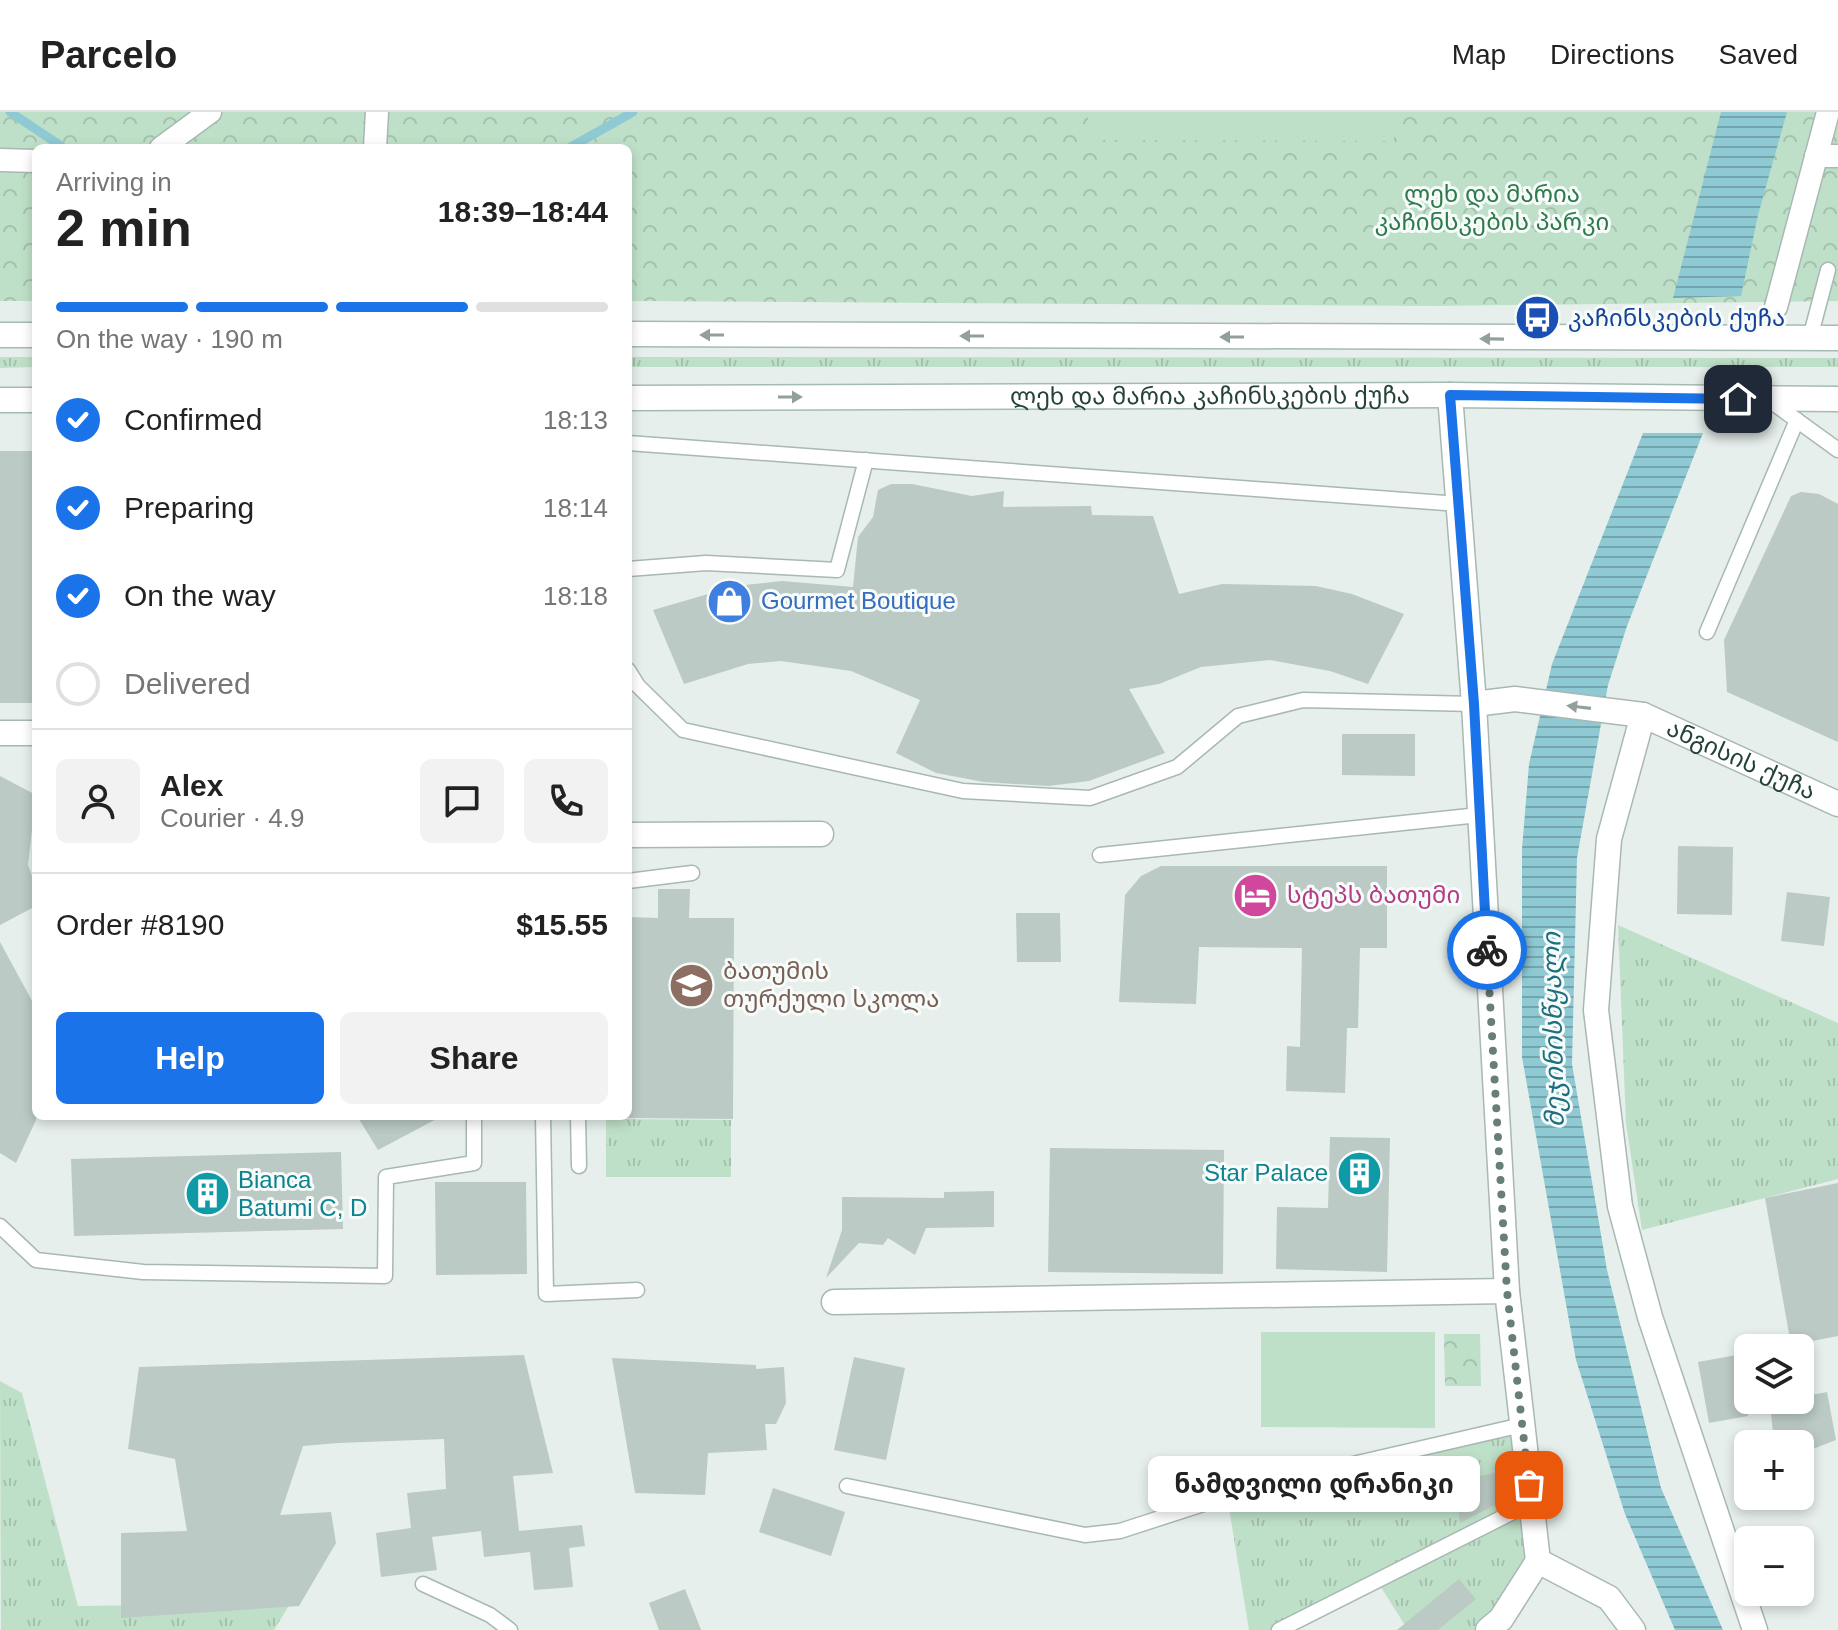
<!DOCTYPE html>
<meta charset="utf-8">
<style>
body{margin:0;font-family:Helvetica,"Noto Sans Georgian",sans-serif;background:#f2f2f2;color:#222;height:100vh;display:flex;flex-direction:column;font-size:30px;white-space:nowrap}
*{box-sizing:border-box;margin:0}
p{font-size:26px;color:#767676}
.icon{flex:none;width:44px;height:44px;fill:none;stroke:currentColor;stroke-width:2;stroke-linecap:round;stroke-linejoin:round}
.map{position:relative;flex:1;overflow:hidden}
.sheet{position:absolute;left:32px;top:32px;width:600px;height:976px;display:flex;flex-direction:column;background:#fff;border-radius:12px;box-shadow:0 4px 12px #0003}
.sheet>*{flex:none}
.fabs{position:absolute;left:1734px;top:1222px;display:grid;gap:16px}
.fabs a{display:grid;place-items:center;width:80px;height:80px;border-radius:12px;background:#fff;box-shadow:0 4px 12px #0003;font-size:40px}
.pin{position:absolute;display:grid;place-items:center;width:68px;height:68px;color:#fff;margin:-34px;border-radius:16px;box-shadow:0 4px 12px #0006}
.courier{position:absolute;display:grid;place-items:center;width:80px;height:80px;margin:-40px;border:6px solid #1a73e8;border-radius:50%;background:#fff;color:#222;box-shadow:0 2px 10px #0007}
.bubble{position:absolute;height:56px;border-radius:12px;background:#fff;box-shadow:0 4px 12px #0003;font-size:26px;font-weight:700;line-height:56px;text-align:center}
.summary em{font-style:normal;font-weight:700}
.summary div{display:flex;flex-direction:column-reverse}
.summary{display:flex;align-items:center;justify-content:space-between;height:136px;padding:0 24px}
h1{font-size:52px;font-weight:700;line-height:60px}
.bar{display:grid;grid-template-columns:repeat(4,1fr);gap:12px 8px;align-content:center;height:96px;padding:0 24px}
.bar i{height:10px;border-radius:6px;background:#e0e0e0}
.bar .active{background:#1a73e8}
.bar p{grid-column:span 4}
.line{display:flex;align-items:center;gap:20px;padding:0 24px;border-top:2px solid #e0e0e0}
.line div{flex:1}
.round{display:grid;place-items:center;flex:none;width:84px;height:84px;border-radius:12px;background:#f2f2f2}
ol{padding:0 24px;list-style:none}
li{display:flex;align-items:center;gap:24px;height:88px}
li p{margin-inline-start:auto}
li .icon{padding:8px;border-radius:50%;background:#1a73e8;color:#fff;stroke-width:4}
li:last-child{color:#767676}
li i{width:44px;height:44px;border:4px solid #e0e0e0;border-radius:50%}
.action{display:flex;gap:16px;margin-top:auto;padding:16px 24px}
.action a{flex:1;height:92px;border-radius:12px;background:#1a73e8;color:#fff;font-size:32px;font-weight:700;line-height:92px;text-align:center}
.action a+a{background:#f2f2f2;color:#222}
header{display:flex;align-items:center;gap:48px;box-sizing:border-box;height:112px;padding:0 40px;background:#fff;border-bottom:2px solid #e0e0e0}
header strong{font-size:38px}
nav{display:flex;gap:44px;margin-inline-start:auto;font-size:28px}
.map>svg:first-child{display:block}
</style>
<header>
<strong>Parcelo</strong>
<nav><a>Map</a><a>Directions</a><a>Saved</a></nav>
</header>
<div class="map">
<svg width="1838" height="1518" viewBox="0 0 1838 1518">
<defs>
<pattern id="grass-tufts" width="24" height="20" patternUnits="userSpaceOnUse" patternTransform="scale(2)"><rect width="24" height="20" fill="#bfe0c8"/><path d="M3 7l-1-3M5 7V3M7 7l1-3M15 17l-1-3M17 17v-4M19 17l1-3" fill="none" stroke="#a4c1ad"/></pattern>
<pattern id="park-crowns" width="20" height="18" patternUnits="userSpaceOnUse" patternTransform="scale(2)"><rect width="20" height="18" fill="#bfe0c8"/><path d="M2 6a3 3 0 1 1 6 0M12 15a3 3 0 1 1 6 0" fill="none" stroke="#a4c1ad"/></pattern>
<pattern id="water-rules" width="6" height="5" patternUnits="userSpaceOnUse" patternTransform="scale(2)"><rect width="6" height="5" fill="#8ec9d4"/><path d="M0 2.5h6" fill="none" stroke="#74a5ad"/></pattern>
</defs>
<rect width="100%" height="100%" fill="#e6efeb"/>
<g fill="url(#grass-tufts)">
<polygon points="0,245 36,245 36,255 0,256"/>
<polygon points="628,245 1838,246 1838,255 628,255"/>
<polygon points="1618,813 1838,911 1838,1067 1642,1118 1626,1011"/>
<polygon points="606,1007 731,1008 731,1065 606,1065"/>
<polygon points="0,1269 22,1281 78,1494 290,1492 274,1518 1,1518"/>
<polygon points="1522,1313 1538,1449 1488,1518 1408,1518 1377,1469 1279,1518 1249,1518 1227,1384"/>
</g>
<g fill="url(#park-crowns)">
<polygon points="0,0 1838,0 1838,189 1435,194 628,189 628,36 36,36 36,189 0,189"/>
<polygon points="1444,1222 1480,1222 1481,1274 1445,1274"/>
</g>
<g fill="#bfe0c8">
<polygon points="1088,0 1394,0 1394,29 1088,28"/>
<polygon points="1261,1220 1435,1220 1435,1316 1261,1315"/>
</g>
<g fill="url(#water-rules)">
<polygon points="1721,0 1787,0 1758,103 1741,184 1673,186"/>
<polygon points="1643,321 1703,321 1627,514 1608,573 1577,746 1572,952 1607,1158 1661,1376 1723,1518 1675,1518 1625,1402 1576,1248 1522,945 1522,737 1529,652 1552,552"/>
</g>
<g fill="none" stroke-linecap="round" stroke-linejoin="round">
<g stroke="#8ec9d4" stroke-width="9">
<polyline points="10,0 61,34"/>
<polyline points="569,36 633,0"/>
</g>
</g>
<g fill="#bbcac4">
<rect x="0" y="339" width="36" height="252"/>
<polygon points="891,372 912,372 972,384 1004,379 1003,395 1091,394 1092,403 1153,404 1179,482 1222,472 1316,474 1352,482 1404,502 1368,572 1330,559 1270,548 1201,555 1159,572 1129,577 1165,641 1089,669 1048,674 984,670 936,661 896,641 920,588 851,559 781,549 748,552 684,572 653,498 736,474 782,469 853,475 858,425 873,405 878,378"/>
<polygon points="1801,380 1819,382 1838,392 1838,630 1727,580 1724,528 1791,384"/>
<polygon points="1342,622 1415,622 1415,664 1342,663"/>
<polygon points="0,664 36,683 28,753 36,775 36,794 0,813"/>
<polygon points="1678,734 1733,735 1732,803 1677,802"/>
<polygon points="1161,754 1387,754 1387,836 1360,836 1358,916 1347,916 1345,981 1286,979 1287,934 1300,935 1302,836 1199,835 1196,892 1119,890 1125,783 1141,764"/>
<polygon points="658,777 690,777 689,806 734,806 733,1007 628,1006 628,805 658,806"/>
<polygon points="1787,780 1830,785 1824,834 1781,829"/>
<polygon points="1016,801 1060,801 1061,850 1017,850"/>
<polygon points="0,830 36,896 36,1008 16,1051 0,1041"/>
<polygon points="357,1004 442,1004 378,1038"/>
<polygon points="1330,1025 1390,1026 1387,1160 1276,1157 1277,1095 1328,1096"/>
<polygon points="1050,1036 1224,1038 1223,1162 1048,1160"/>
<polygon points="341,1040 343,1117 74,1124 71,1047"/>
<polygon points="435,1070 526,1070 527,1162 436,1163"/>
<polygon points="1838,1071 1838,1224 1791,1233 1765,1086"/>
<polygon points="994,1079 994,1115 926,1116 915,1143 888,1126 883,1133 859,1131 826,1166 842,1118 842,1085 944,1086 944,1080"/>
<polygon points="1748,1241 1748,1304 1709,1311 1698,1250"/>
<polygon points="524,1243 553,1361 513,1364 519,1419 582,1413 585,1434 569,1436 573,1475 534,1478 530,1440 484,1445 481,1419 432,1425 437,1458 381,1465 376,1421 411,1416 407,1381 446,1377 444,1327 338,1331 303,1334 280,1403 331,1400 336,1431 299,1494 121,1506 121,1421 187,1419 175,1347 128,1337 139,1255"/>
<polygon points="854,1245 905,1256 886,1348 834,1338"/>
<polygon points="612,1246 756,1253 756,1257 784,1255 786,1291 776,1312 765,1312 767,1338 708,1341 705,1383 635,1381"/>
<polygon points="1827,1280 1836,1328 1800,1342 1800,1332 1774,1332 1770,1291"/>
<polygon points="1510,1358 1514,1383 1460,1411 1455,1369"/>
<polygon points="773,1376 845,1400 831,1444 759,1420"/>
<polygon points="1459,1467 1476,1487 1438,1518 1397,1518"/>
<polygon points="685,1477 701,1518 659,1518 649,1491"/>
</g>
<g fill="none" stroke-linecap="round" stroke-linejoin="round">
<defs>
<g id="service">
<polyline points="1810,226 1828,158"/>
<polyline points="1769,288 1838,338"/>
<polyline points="628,331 1459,392"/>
<polyline points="628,457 706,451 837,458 866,348"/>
<polyline points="1707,520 1797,308"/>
<polyline points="628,558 638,574 683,618 963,679 1090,686 1177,655 1238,604 1303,588 1474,592"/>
<polyline points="1100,743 1479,703"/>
<polyline points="628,769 692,761"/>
<polyline points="543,1004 546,1182 637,1178"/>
<polyline points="578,1004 579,1054"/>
<polyline points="0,1114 36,1148 143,1160 385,1164 386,1065 474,1051 474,1004"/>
<polyline points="847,1374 1085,1423 1120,1419 1262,1373 1522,1313"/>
<polyline points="423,1472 490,1503 510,1518"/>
<polyline points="1279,1518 1531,1391"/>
</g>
<g id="pedestrian">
<polyline points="161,36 210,0"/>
<polyline points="375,36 377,0"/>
<polyline points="1816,44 1838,44"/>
<polyline points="0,48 36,49"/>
<polyline points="1776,195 1828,0"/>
</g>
<g id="minor">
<polyline points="1450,283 1474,592 1507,1179 1538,1449 1609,1486 1633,1518"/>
<path id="s1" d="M1474 592 1515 587 1643 603 1838 692"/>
<polyline points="1643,603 1609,727 1596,898 1620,1094 1650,1205 1755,1518"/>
<polyline points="0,621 36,621"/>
<polyline points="628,723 821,722"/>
<polyline points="834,1190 1507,1179"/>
<polyline points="1488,1518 1501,1507 1538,1449"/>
</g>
<g id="secondary">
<polyline points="628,222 1838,226"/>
<polyline points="0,223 36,223"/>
<path id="s2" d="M628 286 1450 283 1838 287"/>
<polyline points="0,288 36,288"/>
</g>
</defs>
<use href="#service" stroke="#a8b8b2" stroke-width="17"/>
<use href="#pedestrian" stroke="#a8b8b2" stroke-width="25"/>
<use href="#minor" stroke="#a8b8b2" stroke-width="27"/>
<use href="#secondary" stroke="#a4bbb3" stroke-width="27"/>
<use href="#service" stroke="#fff" stroke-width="14"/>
<use href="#pedestrian" stroke="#fff" stroke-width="22"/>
<use href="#minor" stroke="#fff" stroke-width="24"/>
<use href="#secondary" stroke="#fff" stroke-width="24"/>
</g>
<defs><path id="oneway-solid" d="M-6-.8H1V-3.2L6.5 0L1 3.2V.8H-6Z" transform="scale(2)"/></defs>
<g fill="#92a09c">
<use href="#oneway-solid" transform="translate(712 223) rotate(-180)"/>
<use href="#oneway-solid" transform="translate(972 224) rotate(-180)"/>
<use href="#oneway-solid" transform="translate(1232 225) rotate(-180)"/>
<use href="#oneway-solid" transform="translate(1492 227) rotate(-179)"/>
<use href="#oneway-solid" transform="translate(790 285)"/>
<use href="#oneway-solid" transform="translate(1579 595) rotate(-173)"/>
</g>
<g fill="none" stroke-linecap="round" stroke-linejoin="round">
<polyline stroke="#687f78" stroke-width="8" stroke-dasharray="0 14.4" points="1487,838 1507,1179 1529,1373"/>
<polyline stroke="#1a73e8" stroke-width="10" points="1487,838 1474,592 1450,283 1738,287"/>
</g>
<defs>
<symbol id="bus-disc" viewBox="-11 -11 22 22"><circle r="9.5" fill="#1a4fb4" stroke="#f7fbf9"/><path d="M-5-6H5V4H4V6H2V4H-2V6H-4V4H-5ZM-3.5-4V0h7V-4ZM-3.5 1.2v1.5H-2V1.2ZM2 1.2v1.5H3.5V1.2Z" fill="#fff"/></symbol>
<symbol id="shop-disc" viewBox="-11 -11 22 22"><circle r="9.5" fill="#3f7fe0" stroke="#f7fbf9"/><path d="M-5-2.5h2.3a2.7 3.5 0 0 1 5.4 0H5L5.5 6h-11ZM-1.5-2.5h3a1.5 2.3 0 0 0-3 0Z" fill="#fff"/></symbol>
<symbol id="hotel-disc" viewBox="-11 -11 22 22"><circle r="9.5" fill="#d1479c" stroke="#f7fbf9"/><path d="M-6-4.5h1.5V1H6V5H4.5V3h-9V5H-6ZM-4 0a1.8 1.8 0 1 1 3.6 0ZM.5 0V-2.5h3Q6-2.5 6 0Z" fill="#fff"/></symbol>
<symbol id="school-disc" viewBox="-11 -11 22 22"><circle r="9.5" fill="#8d6e63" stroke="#f7fbf9"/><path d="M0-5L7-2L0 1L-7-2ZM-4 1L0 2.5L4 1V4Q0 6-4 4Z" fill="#fff"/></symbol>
<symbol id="building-disc" viewBox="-11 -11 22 22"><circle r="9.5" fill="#0f9aa8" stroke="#f7fbf9"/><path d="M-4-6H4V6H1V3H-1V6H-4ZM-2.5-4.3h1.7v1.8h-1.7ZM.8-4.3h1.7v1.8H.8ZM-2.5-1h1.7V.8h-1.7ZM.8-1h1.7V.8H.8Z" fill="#fff"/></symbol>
</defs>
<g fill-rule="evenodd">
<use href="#bus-disc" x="1512" y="180" width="51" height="51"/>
<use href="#shop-disc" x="704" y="464" width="51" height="51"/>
<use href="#hotel-disc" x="1230" y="758" width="51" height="51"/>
<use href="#school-disc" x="666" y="848" width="51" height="51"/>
<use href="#building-disc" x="1334" y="1036" width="51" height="51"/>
<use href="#building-disc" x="182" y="1056" width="51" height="51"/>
</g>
<g text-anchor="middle" stroke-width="6" stroke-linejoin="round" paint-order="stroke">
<g font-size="24" fill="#2d7a4b" stroke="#f7fbf9">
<text x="1492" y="90">ლეხ და მარია<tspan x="1492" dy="28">კაჩინსკების პარკი</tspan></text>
</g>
<g font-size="24" fill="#164399" stroke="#f7fbf9" text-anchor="start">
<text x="1568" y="214">კაჩინსკების ქუჩა</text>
</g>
<g font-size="24" fill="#24423a" stroke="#f7fbf9">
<text dy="8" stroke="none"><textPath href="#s2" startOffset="582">ლეხ და მარია კაჩინსკების ქუჩა</textPath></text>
<text dy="8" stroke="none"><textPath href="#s1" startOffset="278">ანგისის ქუჩა</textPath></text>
</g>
<g font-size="24" fill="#366cbe" stroke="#f7fbf9" text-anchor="start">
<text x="761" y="497">Gourmet Boutique</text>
</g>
<g font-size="24" fill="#b23c85" stroke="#f7fbf9" text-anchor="start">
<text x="1287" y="791">სტეპს ბათუმი</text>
</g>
<g font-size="24" fill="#785e54" stroke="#f7fbf9" text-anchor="start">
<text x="723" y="867">ბათუმის<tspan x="723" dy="28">თურქული სკოლა</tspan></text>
</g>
<g font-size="24" fill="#0d838f" stroke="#f7fbf9" text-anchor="end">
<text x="1328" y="1069">Star Palace</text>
<text x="238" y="1076" text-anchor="start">Bianca<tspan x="238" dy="28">Batumi C, D</tspan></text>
</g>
<g font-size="26" font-style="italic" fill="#1c6f80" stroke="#f7fbf9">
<text transform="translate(1553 918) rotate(-91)" y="9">მეჯინისწყალი</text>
</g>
</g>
</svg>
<div class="fabs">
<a><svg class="icon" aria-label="layers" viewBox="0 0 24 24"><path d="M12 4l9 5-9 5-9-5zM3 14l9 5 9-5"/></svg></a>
<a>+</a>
<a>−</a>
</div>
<div class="pin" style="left:1529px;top:1373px;background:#ea580c"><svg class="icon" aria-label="bag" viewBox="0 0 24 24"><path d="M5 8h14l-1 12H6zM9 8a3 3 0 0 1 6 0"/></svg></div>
<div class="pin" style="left:1738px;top:287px;background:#1f2937"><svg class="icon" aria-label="home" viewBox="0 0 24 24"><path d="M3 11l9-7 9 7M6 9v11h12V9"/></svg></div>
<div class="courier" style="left:1487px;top:838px"><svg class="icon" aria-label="bike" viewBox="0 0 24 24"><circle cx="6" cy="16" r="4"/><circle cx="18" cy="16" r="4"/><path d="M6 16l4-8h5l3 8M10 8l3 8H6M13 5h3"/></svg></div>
<div class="bubble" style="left:1148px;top:1344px;width:332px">ნამდვილი დრანიკი</div>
<section class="sheet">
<div class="summary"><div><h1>2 min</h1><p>Arriving in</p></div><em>18:39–18:44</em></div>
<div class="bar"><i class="active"></i><i class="active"></i><i class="active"></i><i></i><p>On the way · 190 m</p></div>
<ol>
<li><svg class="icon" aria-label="check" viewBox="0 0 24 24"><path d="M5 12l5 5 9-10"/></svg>Confirmed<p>18:13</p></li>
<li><svg class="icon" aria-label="check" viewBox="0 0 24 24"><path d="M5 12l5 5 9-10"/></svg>Preparing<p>18:14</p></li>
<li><svg class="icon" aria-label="check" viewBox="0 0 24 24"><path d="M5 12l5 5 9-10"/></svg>On the way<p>18:18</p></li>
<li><i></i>Delivered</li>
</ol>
<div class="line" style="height:144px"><a class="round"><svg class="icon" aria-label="person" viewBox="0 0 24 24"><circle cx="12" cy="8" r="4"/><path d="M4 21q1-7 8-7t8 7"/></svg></a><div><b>Alex</b><p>Courier · 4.9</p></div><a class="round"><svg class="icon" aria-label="chat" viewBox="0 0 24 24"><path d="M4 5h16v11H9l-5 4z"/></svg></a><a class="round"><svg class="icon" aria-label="phone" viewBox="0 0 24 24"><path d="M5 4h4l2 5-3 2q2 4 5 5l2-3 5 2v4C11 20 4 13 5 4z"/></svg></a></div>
<div class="line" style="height:104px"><div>Order #8190</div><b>$15.55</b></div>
<div class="action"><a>Help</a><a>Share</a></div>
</section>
</div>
